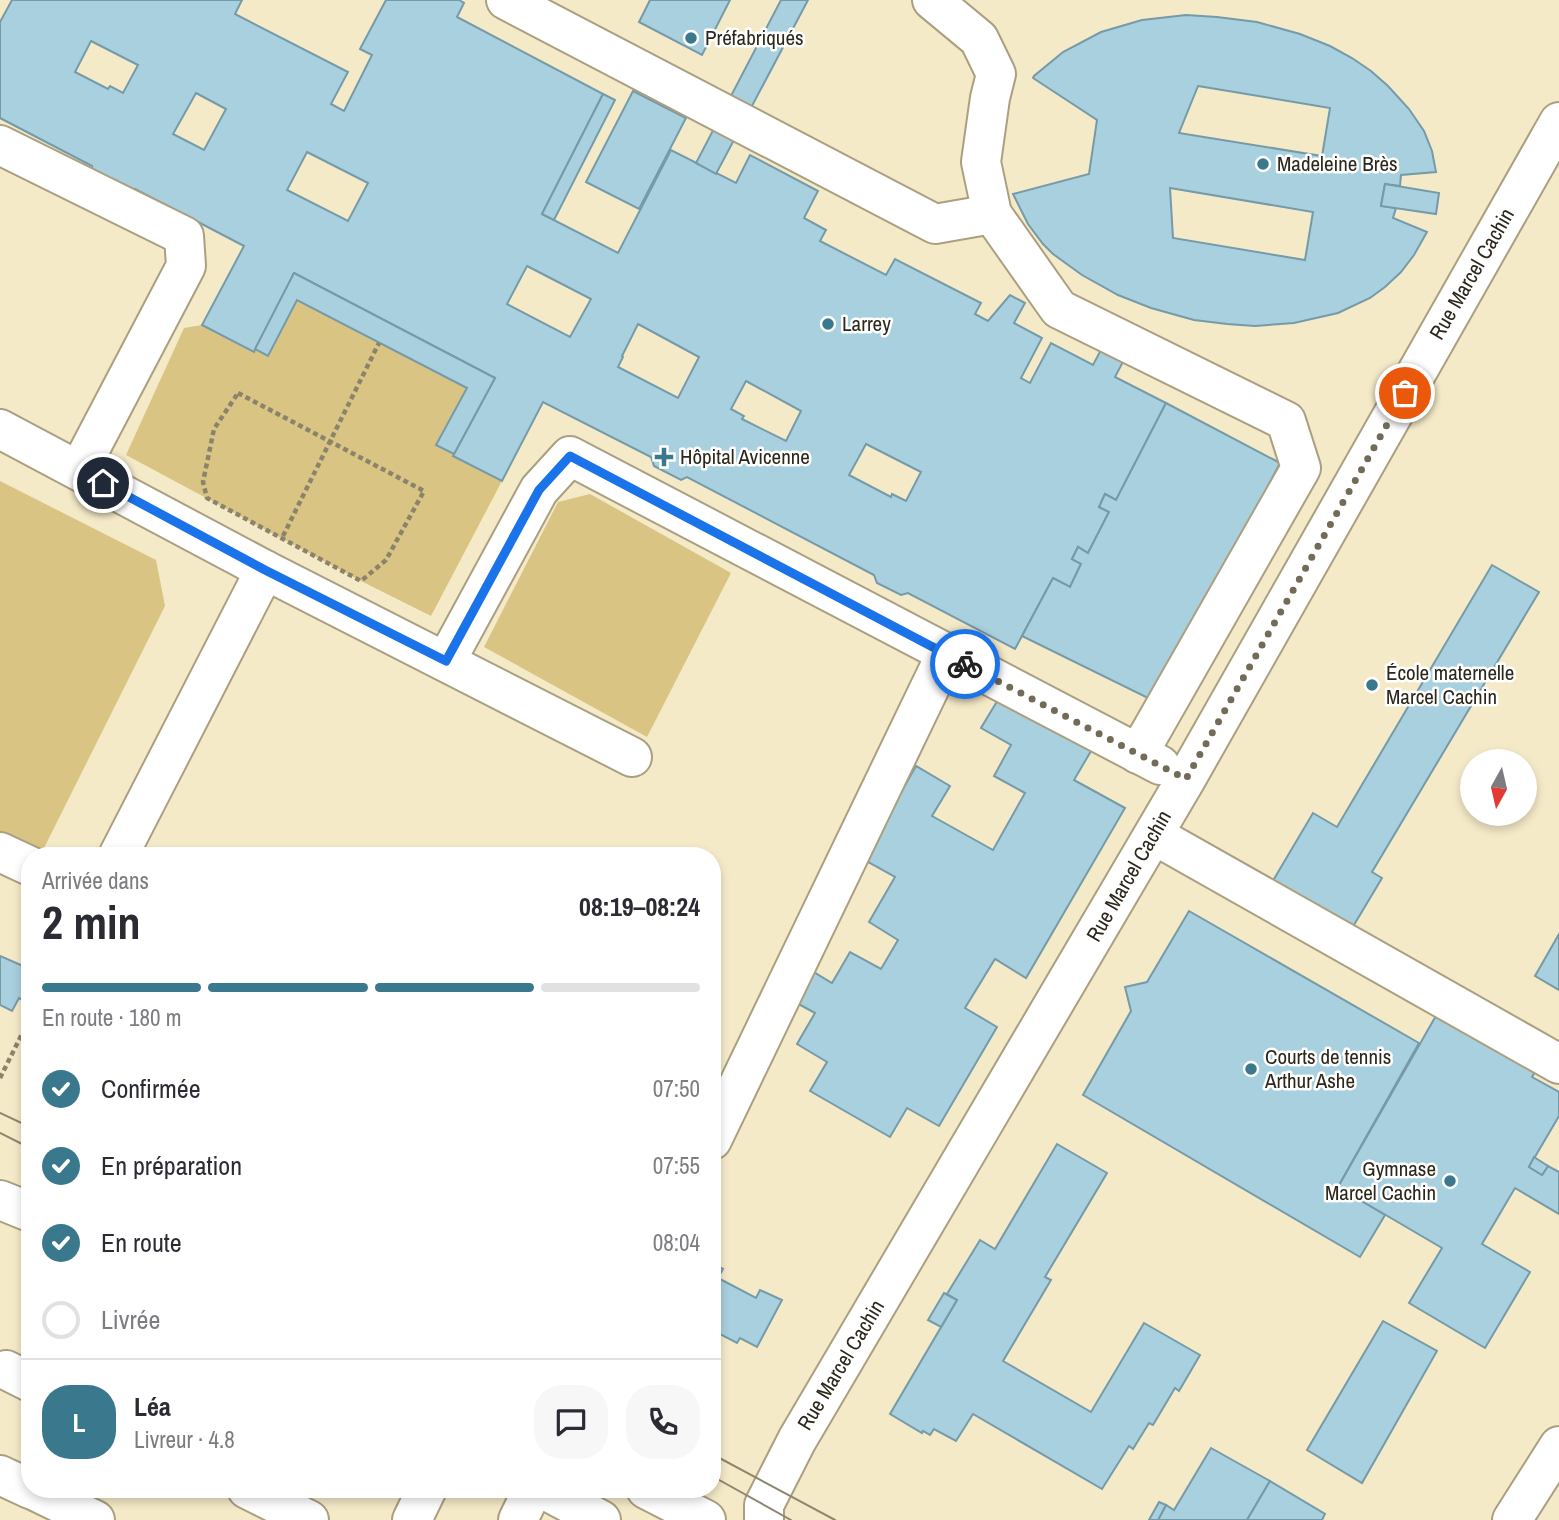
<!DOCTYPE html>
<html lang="fr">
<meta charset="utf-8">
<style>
body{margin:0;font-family:"Archivo Narrow",sans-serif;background:#f7f7f7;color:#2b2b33;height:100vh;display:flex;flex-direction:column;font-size:26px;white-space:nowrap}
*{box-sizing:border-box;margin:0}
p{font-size:23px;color:#7c7c81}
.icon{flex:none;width:38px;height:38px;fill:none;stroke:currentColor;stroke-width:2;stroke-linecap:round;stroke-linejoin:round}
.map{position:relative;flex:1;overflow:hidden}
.panel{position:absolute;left:21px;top:847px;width:700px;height:651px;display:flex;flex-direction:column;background:#fff;border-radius:28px;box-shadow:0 4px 10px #0003}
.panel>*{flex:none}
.needle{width:46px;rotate:188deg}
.tools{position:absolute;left:1460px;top:749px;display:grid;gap:14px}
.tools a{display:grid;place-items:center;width:77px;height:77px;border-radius:50%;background:#fff;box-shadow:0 4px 10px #0003;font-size:35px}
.pin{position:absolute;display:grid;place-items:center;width:60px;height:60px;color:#fff;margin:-30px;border:4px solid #fff;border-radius:50%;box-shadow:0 2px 7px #0007}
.courier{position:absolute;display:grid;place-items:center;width:70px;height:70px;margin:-35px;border:5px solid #1a73e8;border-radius:50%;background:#fff;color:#222;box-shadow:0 2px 9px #0007}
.head em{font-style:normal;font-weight:800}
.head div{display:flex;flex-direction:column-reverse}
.head{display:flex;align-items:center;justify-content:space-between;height:119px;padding:0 21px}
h1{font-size:46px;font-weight:800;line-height:52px}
.bar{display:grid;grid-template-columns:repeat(4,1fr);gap:10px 7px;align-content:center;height:84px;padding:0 21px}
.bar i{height:9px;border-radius:5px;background:#e1e1e2}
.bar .current{background:#3a788d}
.bar p{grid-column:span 4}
.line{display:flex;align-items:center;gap:18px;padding:0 21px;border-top:2px solid #e1e1e2}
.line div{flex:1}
.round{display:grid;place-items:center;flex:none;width:74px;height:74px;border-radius:28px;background:#f7f7f7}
ol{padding:0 21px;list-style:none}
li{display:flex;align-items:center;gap:21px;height:77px}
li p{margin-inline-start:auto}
li .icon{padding:7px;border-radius:50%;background:#3a788d;color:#fff;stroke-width:4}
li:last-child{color:#7c7c81}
li i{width:38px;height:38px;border:4px solid #e1e1e2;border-radius:50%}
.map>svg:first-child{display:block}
</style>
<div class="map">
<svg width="1559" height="1520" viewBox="0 0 1559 1520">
<rect width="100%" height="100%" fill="#f5eac8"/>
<g fill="#d9c483">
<polygon points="297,300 467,388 437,445 502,481 431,616 361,581 126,455 184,328 202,325 268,356"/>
<polygon points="0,481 156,560 165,606 40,856 0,842"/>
<polygon points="590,494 731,573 647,737 484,647 558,502"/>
</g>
<g fill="#a9d0df" stroke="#759aa8" stroke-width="2" fill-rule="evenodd">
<path d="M12 0H242L235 14 348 72 331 104 344 111 372 55 360 49 386 0H459L464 3 457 17 603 94 542 214 618 253 671 150 736 183 750 155 818 191 804 218 826 230 820 241 886 275 895 259 981 303 975 314 988 321 1010 295 1025 303 1014 323 1042 338 1021 378 1030 383 1051 343 1093 365 1104 344 1126 356 1115 377 1166 403 1116 500 1105 494 1099 507 1109 512 1088 553 1078 547 1072 559 1081 564 1070 587 1053 578 1015 649 908 593 901 595 877 583 874 575 687 477 681 480 654 466 651 457 543 402 502 481 453 456 495 378 294 273 254 352 202 325 244 246 135 189 130 192 93 174 92 166 0 118V22ZM91 41 138 65 123 93 110 86 108 89 75 72ZM196 93 226 109 204 150 173 134ZM307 152 368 183 348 221 287 190ZM527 266 591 299 570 337 507 304ZM638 324 699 357 678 398 618 367 623 357 622 356ZM746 381 801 411 786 441 742 419 744 416 731 409ZM866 444 921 472 906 501 892 494 891 497 849 475Z"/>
<polygon points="650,0 730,0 702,55 639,22"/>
<polygon points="781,0 808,0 716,174 696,163"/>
<path d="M1186 15 1217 17 1257 22 1300 34 1330 46 1352 58 1371 71 1388 86 1409 109 1424 131 1432 151 1436 172 1401 175 1400 186 1385 184 1381 206 1396 208 1393 218 1427 232 1414 255 1401 272 1385 287 1370 298 1338 313 1294 323 1255 326 1227 324 1194 320 1151 308 1118 295 1082 275 1053 254 1043 244 1028 224 1013 194 1089 174 1097 120 1033 78 1034 76 1063 52 1101 32 1142 20ZM1198 86 1330 108 1322 156 1179 133ZM1170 188 1313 212 1305 260 1173 238Z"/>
<polygon points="633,91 686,118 639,209 586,182"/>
<polygon points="603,94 615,100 554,220 542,214"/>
<polygon points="1385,184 1439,193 1436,214 1381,206"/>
<polygon points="294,273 495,378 454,454 436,445 467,388 297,300 268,356 255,349"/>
<polygon points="1166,403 1280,463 1156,702 1022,636 1053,578 1070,587 1081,564 1072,559 1078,547 1088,553 1109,512 1099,507 1105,494 1116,500"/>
<polygon points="1492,565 1539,592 1372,872 1382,878 1351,930 1271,884 1313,813 1337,827"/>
<polygon points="999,698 1091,751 1074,780 1125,808 1026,978 995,959 965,1008 997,1027 939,1126 907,1108 890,1137 810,1091 827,1062 797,1044 815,1013 784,996 802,965 832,983 850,952 881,969 898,940 869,922 895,877 863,859 916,766 950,786 932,816 993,850 1025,793 994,776 1011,745 981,728"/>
<polygon points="1189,911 1419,1043 1338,1187 1385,1215 1360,1257 1083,1095 1131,1011 1125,987 1147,982"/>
<polygon points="1559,934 1559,990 1535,976"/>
<polygon points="0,956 30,969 30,1004 19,998 12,1011 0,1005"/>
<polygon points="1437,1014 1535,1072 1532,1077 1559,1092 1559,1116 1529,1167 1542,1175 1548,1166 1559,1172 1559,1214 1515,1188 1482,1244 1530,1272 1485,1348 1409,1303 1442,1248 1338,1187"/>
<polygon points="1057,1144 1107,1173 1045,1277 1051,1280 1003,1361 1091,1412 1144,1323 1200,1355 1179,1391 1175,1388 1153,1425 1149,1423 1133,1449 1129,1446 1102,1489 973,1414 956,1441 934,1429 930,1435 923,1431 922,1433 890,1414 957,1300 947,1294 980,1240 995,1249"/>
<polygon points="1534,1157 1548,1166 1542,1175 1529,1167"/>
<polygon points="712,1263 723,1269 718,1278 756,1298 760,1290 782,1300 757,1347 740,1338 737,1343 712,1330"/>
<polygon points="944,1293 957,1300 941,1327 928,1320"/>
<polygon points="1383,1321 1437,1351 1362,1483 1307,1450"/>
<polygon points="1211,1448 1270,1481 1247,1520 1158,1520 1166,1505 1174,1510"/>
<polygon points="1270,1481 1325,1514 1322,1520 1247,1520"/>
<polygon points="1159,1502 1166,1505 1158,1520 1149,1520"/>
</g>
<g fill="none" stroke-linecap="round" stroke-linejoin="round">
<defs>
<g id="minor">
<polyline points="506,0 935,224 992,214 1059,309 1286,421 1301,468 1138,754"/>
<polyline points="932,0 979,39 996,74 990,98 981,162 992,214"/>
<polyline points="0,145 184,236 186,266 79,470"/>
<polyline points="0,429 265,570 632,757"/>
<polyline points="446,661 539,490 570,456 1160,765"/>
<polyline points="1154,835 1559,1064"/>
<polyline points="0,852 30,866"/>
<polyline points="118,856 265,570"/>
<polyline points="712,1140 946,654"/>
<polyline points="6,1370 30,1382"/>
<polyline points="0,1475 30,1489"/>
<polyline points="31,1489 95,1520"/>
<polyline points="247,1489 309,1520"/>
<polyline points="412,1520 427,1489"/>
<polyline points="518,1520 533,1489"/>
<polyline points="764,1520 764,1505 797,1440 1186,779 1559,122"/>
<polyline points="1512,1520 1559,1446"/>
</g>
<g id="major">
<polyline points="0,1200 30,1212"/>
<polyline points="543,1489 601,1520"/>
<polyline points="646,1489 706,1520"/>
</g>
</defs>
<use href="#minor" stroke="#aa9f80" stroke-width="42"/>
<use href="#major" stroke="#aa9f80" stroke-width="42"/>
<g stroke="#8b836c" stroke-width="4.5" stroke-dasharray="5 3.5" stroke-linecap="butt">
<polygon points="238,393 424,491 386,560 361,581 207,498 203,482 214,429"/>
<polyline points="283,536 379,343"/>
<polyline points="0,1078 30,1018"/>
</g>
<use href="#minor" stroke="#fff" stroke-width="38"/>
<use href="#major" stroke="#fff" stroke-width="38"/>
<g stroke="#8e866f" stroke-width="2">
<polyline points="0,1113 30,1127"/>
<polyline points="0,1133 30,1148"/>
<polyline points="712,1454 835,1520"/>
<polyline points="712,1476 791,1520"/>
</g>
</g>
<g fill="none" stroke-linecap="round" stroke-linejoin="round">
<polyline stroke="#726b57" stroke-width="7" stroke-dasharray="0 12.6" points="965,664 1186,779 1405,393"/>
<polyline stroke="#1a73e8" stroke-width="9" points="103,483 265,570 446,661 539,490 570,456 965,664"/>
</g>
<g fill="#3a788d" stroke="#fff" stroke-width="2.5">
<circle cx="691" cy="38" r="7"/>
<circle cx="1263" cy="164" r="7"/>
<circle cx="828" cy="324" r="7"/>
<path d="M660.5 446.5h7v7h7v7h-7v7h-7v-7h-7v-7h7z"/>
<circle cx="1372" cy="685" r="7"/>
<circle cx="1251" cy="1069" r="7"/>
<circle cx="1450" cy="1181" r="7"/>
</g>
<g text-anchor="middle" stroke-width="5" stroke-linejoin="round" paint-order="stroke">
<g font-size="21" fill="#2b271a" stroke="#fff" text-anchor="start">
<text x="705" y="45">Préfabriqués</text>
<text x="1277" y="171">Madeleine Brès</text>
<text x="842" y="331">Larrey</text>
<text x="680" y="464">Hôpital Avicenne</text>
<text x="1386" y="680">École maternelle<tspan x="1386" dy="24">Marcel Cachin</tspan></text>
<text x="1265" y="1064">Courts de tennis<tspan x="1265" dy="24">Arthur Ashe</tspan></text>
<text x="1436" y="1176" text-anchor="end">Gymnase<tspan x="1436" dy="24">Marcel Cachin</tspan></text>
</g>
<g font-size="21" fill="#2b271a" stroke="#fff">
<text transform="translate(1472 274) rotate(-60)" y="7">Rue Marcel Cachin</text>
<text transform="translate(1129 876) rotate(-60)" y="7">Rue Marcel Cachin</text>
<text transform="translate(841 1365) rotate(-59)" y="7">Rue Marcel Cachin</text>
</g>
</g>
</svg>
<div class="tools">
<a><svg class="needle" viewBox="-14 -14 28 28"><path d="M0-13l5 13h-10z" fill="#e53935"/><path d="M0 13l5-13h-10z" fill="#7c7c81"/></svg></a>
</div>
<div class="pin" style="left:1405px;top:393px;background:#ea580c"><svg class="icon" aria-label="bag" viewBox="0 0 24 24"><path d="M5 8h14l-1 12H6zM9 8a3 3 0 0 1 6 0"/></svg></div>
<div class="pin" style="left:103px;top:483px;background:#1f2937"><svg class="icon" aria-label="home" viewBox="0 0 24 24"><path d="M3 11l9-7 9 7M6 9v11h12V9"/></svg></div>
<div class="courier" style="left:965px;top:664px"><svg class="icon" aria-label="bike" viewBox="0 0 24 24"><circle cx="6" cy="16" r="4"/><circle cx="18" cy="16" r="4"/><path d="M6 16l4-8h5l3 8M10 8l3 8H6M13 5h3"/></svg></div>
<section class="panel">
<div class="head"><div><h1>2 min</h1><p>Arrivée dans</p></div><em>08:19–08:24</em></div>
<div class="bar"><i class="current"></i><i class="current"></i><i class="current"></i><i></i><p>En route · 180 m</p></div>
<ol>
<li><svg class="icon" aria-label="check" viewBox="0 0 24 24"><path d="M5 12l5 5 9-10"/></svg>Confirmée<p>07:50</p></li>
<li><svg class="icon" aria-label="check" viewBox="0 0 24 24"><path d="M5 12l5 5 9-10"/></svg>En préparation<p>07:55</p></li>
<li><svg class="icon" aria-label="check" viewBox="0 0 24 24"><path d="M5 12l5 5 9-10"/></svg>En route<p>08:04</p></li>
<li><i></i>Livrée</li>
</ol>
<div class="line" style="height:126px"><b class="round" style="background:#3a788d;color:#fff">L</b><div><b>Léa</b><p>Livreur · 4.8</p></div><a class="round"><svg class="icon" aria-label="chat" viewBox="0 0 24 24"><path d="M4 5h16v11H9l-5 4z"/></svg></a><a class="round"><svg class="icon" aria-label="phone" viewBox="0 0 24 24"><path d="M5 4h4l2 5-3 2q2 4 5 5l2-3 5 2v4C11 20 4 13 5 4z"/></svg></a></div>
</section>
</div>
